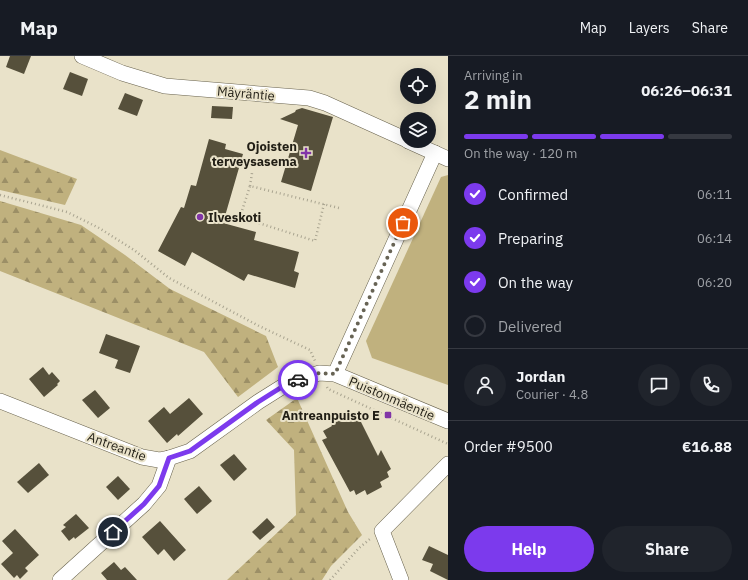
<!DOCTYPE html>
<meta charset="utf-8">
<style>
body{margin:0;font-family:"IBM Plex Sans",sans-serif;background:#20242c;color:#f1f3f6;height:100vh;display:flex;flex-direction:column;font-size:15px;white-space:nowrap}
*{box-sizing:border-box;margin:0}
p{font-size:13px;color:#9ea1a6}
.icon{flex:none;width:22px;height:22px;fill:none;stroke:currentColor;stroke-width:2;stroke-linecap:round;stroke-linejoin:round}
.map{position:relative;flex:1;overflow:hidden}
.panel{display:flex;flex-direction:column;background:#171b24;width:300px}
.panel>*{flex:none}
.fabs{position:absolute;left:400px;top:12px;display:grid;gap:8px}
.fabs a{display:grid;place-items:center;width:36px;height:36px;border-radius:50%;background:#171b24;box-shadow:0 4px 16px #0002;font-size:20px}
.pin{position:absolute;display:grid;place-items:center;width:34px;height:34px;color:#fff;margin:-17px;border:2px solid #fff;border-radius:50%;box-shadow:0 1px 4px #0007}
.courier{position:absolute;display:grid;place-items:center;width:40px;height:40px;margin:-20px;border:3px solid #7c3aed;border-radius:50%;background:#fff;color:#222;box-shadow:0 1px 5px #0007}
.overview em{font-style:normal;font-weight:700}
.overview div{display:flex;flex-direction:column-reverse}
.overview{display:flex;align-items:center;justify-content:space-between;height:68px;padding:0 16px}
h1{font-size:26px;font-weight:700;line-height:30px}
.bar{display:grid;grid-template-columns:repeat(4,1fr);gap:6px 4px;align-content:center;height:48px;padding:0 16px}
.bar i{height:5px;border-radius:3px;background:#363941}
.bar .active{background:#7c3aed}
.bar p{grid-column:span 4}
.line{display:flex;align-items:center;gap:10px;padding:0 16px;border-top:1px solid #363941}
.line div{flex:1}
.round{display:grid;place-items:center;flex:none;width:42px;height:42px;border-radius:21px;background:#20242c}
ol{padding:0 16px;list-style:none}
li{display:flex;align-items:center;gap:12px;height:44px}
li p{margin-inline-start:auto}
li .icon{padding:4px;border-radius:50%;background:#7c3aed;color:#fff;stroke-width:4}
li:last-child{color:#9ea1a6}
li i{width:22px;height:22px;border:2px solid #363941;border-radius:50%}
.primary-button{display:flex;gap:8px;margin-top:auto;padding:8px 16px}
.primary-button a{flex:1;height:46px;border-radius:24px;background:#7c3aed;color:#fff;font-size:16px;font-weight:700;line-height:46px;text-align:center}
.primary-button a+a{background:#20242c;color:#f1f3f6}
header{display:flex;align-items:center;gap:24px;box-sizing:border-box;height:56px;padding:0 20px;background:#171b24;border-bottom:1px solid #363941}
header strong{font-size:19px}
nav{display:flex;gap:22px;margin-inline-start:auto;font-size:14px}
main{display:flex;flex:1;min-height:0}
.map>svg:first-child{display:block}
</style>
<header>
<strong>Map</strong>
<nav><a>Map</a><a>Layers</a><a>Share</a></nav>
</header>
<main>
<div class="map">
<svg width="448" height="524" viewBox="0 0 448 524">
<defs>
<pattern id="forest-firs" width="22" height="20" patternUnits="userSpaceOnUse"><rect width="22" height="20" fill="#c0b17e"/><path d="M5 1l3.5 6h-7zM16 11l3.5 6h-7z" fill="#9c8f66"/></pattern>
</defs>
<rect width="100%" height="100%" fill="#e9e2c9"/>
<g fill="url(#forest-firs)">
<polygon points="0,94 77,123 65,149 0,134"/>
<polygon points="0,145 81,169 125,199 170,233 266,280 278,311 238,341 204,296 0,215"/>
<polygon points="297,342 348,456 362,479 331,510 322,524 227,524 296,459 294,394 266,364"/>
</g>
<polygon fill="#c0b17e" points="448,119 448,329 372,302 366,285 441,121"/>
<g fill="#56503b">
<polygon points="10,0 31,0 24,18 6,11"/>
<polygon points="70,16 88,23 82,40 63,33"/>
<polygon points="125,37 143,44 137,60 118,53"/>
<polygon points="212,50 233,51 232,63 211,62"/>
<polygon points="302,52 333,61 311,135 281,126 298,69 280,63 295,56 296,54"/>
<polygon points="209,83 226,88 225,93 243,98 223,167 256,176 254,184 299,196 294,215 299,217 295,232 248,218 244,225 192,196 185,210 158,195 181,151 184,152 191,129 196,130"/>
<polygon points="106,278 140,290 130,317 115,312 118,304 99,297"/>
<polygon points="43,311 49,319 52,316 60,325 57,328 58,329 44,341 29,323"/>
<polygon points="95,334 110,352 98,362 82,344"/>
<polygon points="189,342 203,358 178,380 177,378 167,387 148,365 164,351 170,358"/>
<polygon points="345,357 348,362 357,358 378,400 381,394 391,413 387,416 389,421 380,426 382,431 367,439 365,434 356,439 354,434 350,436 322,384 327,382 323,375 332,370 330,366"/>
<polygon points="234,398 247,413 234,425 220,409"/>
<polygon points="39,407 49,419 28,437 17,426"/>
<polygon points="118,420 130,433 118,444 106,431"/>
<polygon points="199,430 212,445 197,458 184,443"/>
<polygon points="76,458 89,472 75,483 74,481 69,485 61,475 66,471 63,469"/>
<polygon points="267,462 275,471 260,484 252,476"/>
<polygon points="160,465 186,494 174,505 164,493 158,499 142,481"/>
<polygon points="15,473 39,499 25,512 28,515 20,523 17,519 14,522 1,508 13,497 2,485"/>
<polygon points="429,490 448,499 448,524 430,515 433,508 422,504"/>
<polygon points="114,506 121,514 125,511 137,524 107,524 101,517"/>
</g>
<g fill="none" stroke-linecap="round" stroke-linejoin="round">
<defs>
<g id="minor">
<polyline points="82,0 122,17 165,30 309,42 325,47 407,84"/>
<polyline points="408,85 448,103"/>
<polyline points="335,318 435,97"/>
<polyline points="0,345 142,401 159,404 169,402 190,395 258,346 285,329 319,317 335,318 448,365"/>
<polyline points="60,524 144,448 159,430 169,402"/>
<polyline points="401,524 382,475 448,408"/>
</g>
</defs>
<use href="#minor" stroke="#68624d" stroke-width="16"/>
<g stroke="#a9a490" stroke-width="2.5" stroke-dasharray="1 3" stroke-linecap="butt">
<polyline points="250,130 252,117"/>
<polyline points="0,139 67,156 99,172 134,194 169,222 259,270 310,294 315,305"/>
<polyline points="324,148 315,185 240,161 250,130 339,152"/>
<polyline points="327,331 328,333 448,388"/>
<polyline points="330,524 359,492 370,483"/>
</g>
<use href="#minor" stroke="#fff" stroke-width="15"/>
</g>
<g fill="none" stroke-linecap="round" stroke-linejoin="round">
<polyline stroke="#676354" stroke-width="4" stroke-dasharray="0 7.2" points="298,324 319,317 335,318 403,167"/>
<polyline stroke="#7c3aed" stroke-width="5" points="113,476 144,448 159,430 169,402 190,395 258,346 285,329 298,324"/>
</g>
<g fill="#8135a7" stroke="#e9e2c9" stroke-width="1.5">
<path d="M304 91h4v4h4v4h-4v4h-4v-4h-4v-4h4z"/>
<circle cx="200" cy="161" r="4"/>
<rect x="384" y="355" width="8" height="8" rx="2"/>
</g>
<g text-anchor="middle" stroke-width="4" stroke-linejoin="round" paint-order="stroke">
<g font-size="13" fill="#211e15" stroke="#e9e2c9">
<text transform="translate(246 37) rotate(5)" y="5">Mäyräntie</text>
<text transform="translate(392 342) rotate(23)" y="5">Puistonmäentie</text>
<text transform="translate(117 390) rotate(20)" y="5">Antreantie</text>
</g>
<g font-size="13" font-weight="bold" fill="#211e15" stroke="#e9e2c9" text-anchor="end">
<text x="297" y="95">Ojoisten<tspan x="297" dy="15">terveysasema</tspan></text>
<text x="208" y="166" text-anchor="start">Ilveskoti</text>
<text x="380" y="364">Antreanpuisto E</text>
</g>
</g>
</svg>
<div class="fabs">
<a><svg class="icon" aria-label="locate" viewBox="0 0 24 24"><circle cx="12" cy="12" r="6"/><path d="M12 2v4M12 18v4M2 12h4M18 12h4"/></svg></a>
<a><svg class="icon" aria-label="layers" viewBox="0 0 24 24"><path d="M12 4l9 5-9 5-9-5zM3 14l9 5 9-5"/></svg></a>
</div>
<div class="pin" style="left:403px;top:167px;background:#ea580c"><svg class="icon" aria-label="bag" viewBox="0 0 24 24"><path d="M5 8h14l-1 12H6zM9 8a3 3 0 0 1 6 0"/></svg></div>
<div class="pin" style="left:113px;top:476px;background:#1f2937"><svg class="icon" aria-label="home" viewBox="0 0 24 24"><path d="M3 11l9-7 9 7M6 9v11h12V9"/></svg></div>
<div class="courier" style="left:298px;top:324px"><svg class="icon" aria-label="car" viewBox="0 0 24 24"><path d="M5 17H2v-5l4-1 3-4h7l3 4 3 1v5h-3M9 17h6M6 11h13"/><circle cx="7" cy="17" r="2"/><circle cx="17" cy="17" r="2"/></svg></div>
</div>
<section class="panel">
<div class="overview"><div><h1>2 min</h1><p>Arriving in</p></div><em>06:26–06:31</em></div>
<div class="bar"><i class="active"></i><i class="active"></i><i class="active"></i><i></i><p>On the way · 120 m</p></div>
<ol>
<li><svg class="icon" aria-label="check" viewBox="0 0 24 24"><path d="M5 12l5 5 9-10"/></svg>Confirmed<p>06:11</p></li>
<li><svg class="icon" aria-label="check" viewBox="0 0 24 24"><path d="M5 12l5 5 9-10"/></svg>Preparing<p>06:14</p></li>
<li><svg class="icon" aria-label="check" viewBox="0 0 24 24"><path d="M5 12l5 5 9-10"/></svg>On the way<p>06:20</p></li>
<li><i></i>Delivered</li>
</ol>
<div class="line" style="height:72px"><a class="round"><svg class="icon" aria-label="person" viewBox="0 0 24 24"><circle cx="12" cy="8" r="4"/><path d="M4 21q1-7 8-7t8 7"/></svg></a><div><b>Jordan</b><p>Courier · 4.8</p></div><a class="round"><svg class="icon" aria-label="chat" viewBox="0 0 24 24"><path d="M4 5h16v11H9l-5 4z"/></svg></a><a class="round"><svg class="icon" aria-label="phone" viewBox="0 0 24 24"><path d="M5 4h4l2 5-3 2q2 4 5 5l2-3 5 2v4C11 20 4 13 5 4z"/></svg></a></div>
<div class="line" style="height:52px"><div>Order #9500</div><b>€16.88</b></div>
<div class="primary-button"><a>Help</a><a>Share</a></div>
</section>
</main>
